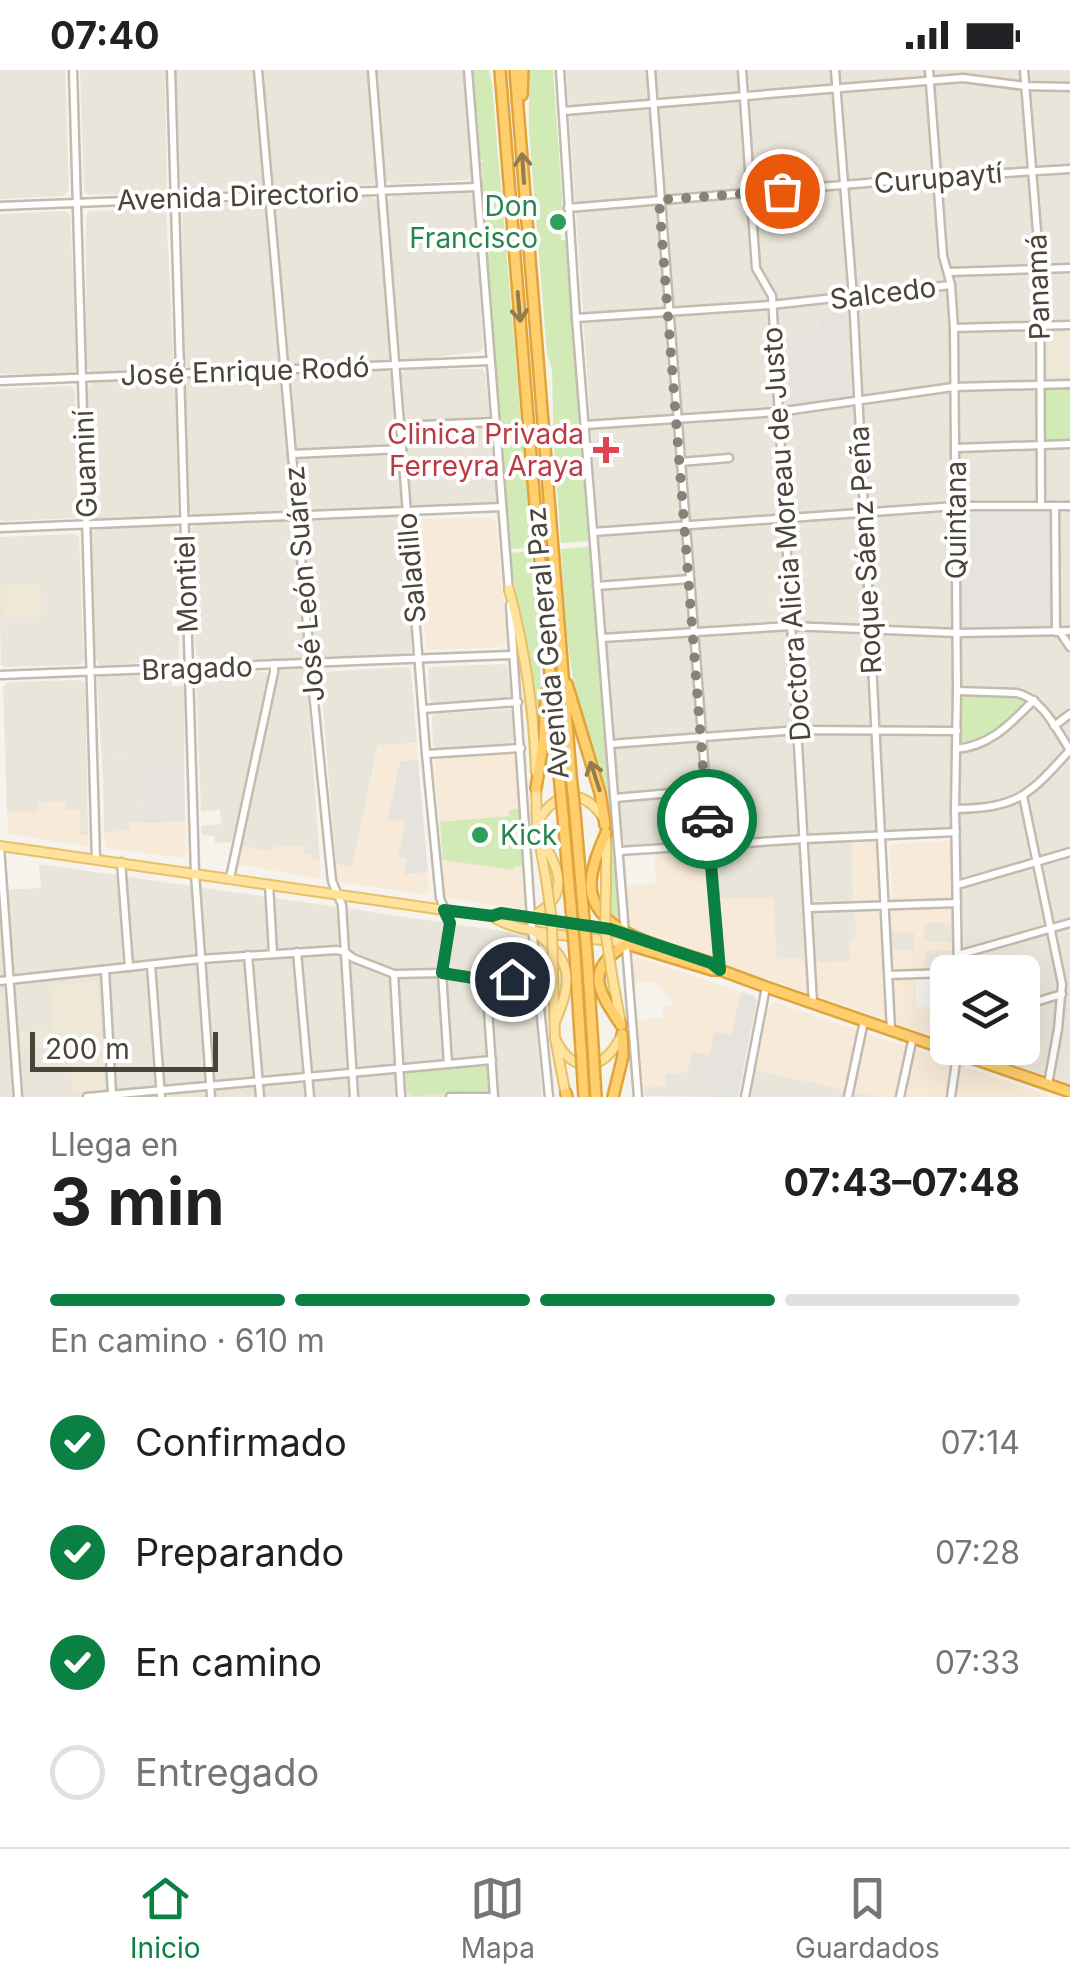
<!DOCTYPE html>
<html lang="es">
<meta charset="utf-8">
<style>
body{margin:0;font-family:Inter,sans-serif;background:#f6f6f6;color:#202124;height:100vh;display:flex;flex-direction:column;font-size:38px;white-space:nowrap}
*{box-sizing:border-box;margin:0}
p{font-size:32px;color:#757577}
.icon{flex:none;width:55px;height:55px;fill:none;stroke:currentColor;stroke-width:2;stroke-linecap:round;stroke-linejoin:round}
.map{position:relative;height:1027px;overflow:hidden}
.details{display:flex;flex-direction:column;background:#fff;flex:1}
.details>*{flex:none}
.buttons{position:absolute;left:930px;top:885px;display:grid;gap:20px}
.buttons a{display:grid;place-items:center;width:110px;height:110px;border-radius:15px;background:#fff;box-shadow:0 10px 40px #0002;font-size:50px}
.scale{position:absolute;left:30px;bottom:25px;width:188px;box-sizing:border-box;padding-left:10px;border:5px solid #4b4439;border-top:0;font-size:28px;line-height:35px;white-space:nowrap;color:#4b4439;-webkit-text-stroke:8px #fff;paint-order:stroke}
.pin{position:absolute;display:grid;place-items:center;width:85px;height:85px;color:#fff;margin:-42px;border:5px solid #fff;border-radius:50%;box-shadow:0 2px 10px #0007}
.courier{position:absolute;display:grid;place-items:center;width:100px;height:100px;margin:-50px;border:8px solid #0b8043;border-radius:50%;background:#fff;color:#222;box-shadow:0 2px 12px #0007}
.head em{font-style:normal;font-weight:700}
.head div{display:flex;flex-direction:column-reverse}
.head{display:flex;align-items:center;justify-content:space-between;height:170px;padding:0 50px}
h1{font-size:65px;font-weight:700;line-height:75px}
.bar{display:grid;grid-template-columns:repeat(4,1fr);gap:15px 10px;align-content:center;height:120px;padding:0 50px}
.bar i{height:12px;border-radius:8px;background:#e0e0e0}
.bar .current{background:#0b8043}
.bar p{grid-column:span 4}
ol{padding:0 50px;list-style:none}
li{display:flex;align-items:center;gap:30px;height:110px}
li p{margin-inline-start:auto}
li .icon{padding:10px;border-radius:50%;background:#0b8043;color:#fff;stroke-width:4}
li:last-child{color:#757577}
li i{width:55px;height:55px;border:5px solid #e0e0e0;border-radius:50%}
.status{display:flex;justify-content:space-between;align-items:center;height:70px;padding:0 50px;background:#fff;direction:ltr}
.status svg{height:28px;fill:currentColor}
.menu{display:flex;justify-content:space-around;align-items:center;height:140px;border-top:2px solid #e0e0e0;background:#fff;font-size:28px;color:#757577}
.menu a{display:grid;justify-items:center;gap:5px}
.menu .current{color:#0b8043}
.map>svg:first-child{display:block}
</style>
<div class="status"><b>07:40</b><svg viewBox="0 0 49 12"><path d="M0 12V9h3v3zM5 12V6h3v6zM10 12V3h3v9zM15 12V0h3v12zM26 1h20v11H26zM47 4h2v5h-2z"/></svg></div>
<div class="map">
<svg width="1070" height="1027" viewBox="0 0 1070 1027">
<rect width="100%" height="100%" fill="#f6f3ec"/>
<g fill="#eae5da">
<polygon points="0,0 65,0 69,120 64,126 0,129"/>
<polygon points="80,0 165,0 167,118 161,123 89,125 84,121"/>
<polygon points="176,0 255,0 265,113 262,119 185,122 181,118"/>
<polygon points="262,0 369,0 377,107 375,113 370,115 281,119 274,116"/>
<polygon points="376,0 464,0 472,106 470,110 393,114 386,111"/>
<polygon points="566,0 1070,0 1070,1014 1054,1008 1063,919 1023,931 1022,902 965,902 959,759 624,776 613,671"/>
<polygon points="470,123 474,127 483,278 479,282 404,291 398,284 387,131 394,126"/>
<polygon points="371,127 376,129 378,133 390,288 384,292 293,295 287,288 275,135 281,130"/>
<polygon points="259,131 264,133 267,137 279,292 273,297 189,299 184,293 182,141 187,137"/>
<polygon points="164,138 166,139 174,296 167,301 92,304 86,296 86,145 90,141"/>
<polygon points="65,141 70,145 78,299 71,305 0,304 0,144"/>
<polygon points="381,299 389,301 392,307 396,373 390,377 298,379 295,375 291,306 294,304"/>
<polygon points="406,299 482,299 485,303 490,347 487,350 407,352 403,346 400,306"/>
<polygon points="273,304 278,306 282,312 292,439 286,443 192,445 189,441 185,316 187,310 192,307"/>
<polygon points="163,308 170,309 175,316 178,443 171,448 95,450 90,443 87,317 95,311"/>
<polygon points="71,316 75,320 78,445 76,448 2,451 0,449 0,319"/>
<polygon points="490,356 497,428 496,432 491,435 419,438 411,434 405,364 407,361 411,359"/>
<polygon points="392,383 399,391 401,434 399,437 308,442 302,438 297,393 301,386"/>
<polygon points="396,446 401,448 404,454 412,581 406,585 317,587 313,581 303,454 310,449"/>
<polygon points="287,450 292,453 295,457 304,586 298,589 201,589 196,585 191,458 197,454"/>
<polygon points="172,455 177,458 179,462 179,587 178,590 100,596 95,588 92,463 99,458"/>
<polygon points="76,464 79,467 84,590 80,595 3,597 1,595 0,550 0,467"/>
<polygon points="504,594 508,597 510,625 506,629 434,634 430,631 428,600 432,597"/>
<polygon points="282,595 301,596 306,601 320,791 312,790 304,783 305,777 272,782 241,776 278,598"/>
<polygon points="407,597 411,602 417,673 378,675 352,798 336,794 320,602"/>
<polygon points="171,602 172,616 185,616 184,695 144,696 143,689 102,690 97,609 105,603"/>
<polygon points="265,602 269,606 232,772 215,773 214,766 202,765 201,756 221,754 220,740 201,741 196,611 205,611 205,605"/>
<polygon points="80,610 85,614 88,765 80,765 38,742 7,742 3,617 8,612"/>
<polygon points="509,639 512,642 513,670 510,674 436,679 433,676 432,646 435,644"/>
<polygon points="103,706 142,706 145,753 129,753 129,760 104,763"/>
<polygon points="878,769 880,834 811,831 810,771"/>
<polygon points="794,771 801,776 810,916 806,922 728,895 722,891 714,779 718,776"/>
<polygon points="39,794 509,862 520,867 531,882 542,1027 0,1027 0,820 41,818"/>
<polygon points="949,838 955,842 955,901 899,903 893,899 890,844 892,841"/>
<polygon points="816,839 882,841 885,949 817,924 812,842"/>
<polygon points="1053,929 1057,930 1058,932 1049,1002 1045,1005 969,978 1022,978 1023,939"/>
<polygon points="688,1000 707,1004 714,1015 711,1027 645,1026 644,1017 665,1016 664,1004 687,1002"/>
<polygon points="755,1000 878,1027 751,1027"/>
</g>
<g fill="#f7ead8">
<polygon points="490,447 494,449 497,459 507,572 502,577 430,580 426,576 416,454 420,449"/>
<polygon points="417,673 418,690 399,691 387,750 406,750 407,788 405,803 428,802 429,821 427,825 340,812 337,808 336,794 352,797 379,675"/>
<polygon points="511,683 515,687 525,836 522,840 450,828 445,825 434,692 438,689"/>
<polygon points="65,731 66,740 80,739 80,765 88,765 89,774 87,776 8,764 7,742 38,742 39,733"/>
<polygon points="185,751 186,784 182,788 107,778 105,776 104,763 129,760 129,752"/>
<polygon points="874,768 880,772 882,832 853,833 852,769"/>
<polygon points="950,771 954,773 954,830 892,832 890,774"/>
<polygon points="274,775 305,776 304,783 312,784 312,790 320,791 320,809 237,794 241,776 272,782"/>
<polygon points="702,778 706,783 716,886 713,890 635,863 630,859 627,853 625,815 656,813 654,782"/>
<polygon points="773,828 777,889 808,888 810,919 806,922 728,895 722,891 717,829"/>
<polygon points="949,838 955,842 955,853 925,853 924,871 955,872 956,881 925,881 924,902 896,902 892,897 891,880 915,880 914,862 890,862 890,844 892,841"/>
<polygon points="855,840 882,841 887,947 885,949 819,926 816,922 814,893 851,891 849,870 856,869"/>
<polygon points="637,887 741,922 731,966 710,986 692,983 688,1002 665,1004 666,1016 644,1017 637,951 663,947 663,937 675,936 656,911 634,913 632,892"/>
<polygon points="896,909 916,909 916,937 947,937 947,972 895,953 892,914"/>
<polygon points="775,932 1053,1027 878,1027 756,1000 768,937"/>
</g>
<g fill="#e6e2dd">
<polygon points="844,237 850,323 846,327 786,338 782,334 777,264 820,262 819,240"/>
<polygon points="1046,440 1052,448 1053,555 1051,558 965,559 961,557 960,442"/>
<polygon points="143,689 144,696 184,695 185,751 145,753 142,706 103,706 102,690"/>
<polygon points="418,690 428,802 404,804 407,789 398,786 406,751 387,750 400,691"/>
<polygon points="741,922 754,926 757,930 738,1027 711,1027 714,1016 705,1013 706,1004 688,1000 692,982 710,986 714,962 731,965"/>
</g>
<g fill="#efe8d6">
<polygon points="1051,261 1070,261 1070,307 1048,305 1048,264"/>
<polygon points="40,514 42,547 2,547 1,515"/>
<polygon points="94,911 97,913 105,1019 103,1021 73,1023 69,976 21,979 20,963 52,960 50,916"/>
</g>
<g fill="#d2eab5">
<polygon points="471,0 489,0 492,15 532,478 509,479 480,108 483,107 481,92 484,90 478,89"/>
<polygon points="529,0 553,0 563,141 560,142 561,170 566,170 588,471 561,473 554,380 552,300 547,283 529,60"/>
<polygon points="1048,316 1070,316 1070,373 1047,372 1043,370 1043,321"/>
<path d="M590 477 621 846 618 848 609 842C609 814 612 785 609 758 606 719 590 683 581 646 567 591 564 535 561 479Z"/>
<path d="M531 481C537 549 545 616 538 685L537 643 509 483Z"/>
<path d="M967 624 1021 625 1026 630C1013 651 990 668 967 675L962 671V630Z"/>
<polygon points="519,739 522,796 514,797 513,800 443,790 440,752 509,746 509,740"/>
<polygon points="484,995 490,1000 491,1015 488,1020 414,1026 407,1021 406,1006 408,1002"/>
</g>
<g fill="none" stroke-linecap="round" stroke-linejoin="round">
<defs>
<g id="minor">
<polyline points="73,0 96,789"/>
<polyline points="171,0 195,803 211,1027"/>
<polyline points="258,0 312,611 332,811 342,835 354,1027"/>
<polyline points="372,0 426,684 440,828 450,853 442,903 448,994"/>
<polyline points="468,0 509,522"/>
<polyline points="560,0 576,248 638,1027"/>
<polyline points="651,0 720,899"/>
<polyline points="742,0 756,198 772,226 813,933"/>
<polyline points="835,0 853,227 891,960"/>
<polyline points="929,0 943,186 951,215 954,258 957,621 955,739 958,902"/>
<polyline points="1024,0 1040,198 1041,435"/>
<polyline points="563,41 963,8 1025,16 1070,17"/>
<polyline points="0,136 476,117"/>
<polyline points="568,138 938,107 1070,99"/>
<polyline points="949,202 1070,198"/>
<polyline points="576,248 771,235 951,215"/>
<polyline points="954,258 1070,255"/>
<polyline points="0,311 490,291"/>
<polyline points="585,355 778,342 953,317 1070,314"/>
<polyline points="400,356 495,352"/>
<polyline points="956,378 1070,374"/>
<polyline points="292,384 402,379"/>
<polyline points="680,392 729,388"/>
<polyline points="1055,436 1056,562"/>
<polyline points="0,458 502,437"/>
<polyline points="593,462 956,436 1070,436"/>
<polyline points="597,516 690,509"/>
<polyline points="510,535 531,847 549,1027"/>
<polyline points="1060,562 1070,577"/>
<polyline points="602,568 791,556 957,563 1070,561"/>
<polyline points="0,605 513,585"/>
<polyline points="423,639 518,632"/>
<polyline points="1054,656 1070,644"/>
<polyline points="610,674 798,660 957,661"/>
<path d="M956 679C991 676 1011 653 1034 630"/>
<polyline points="426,684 521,678"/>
<polyline points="1023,726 1062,914 1058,959 1048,1014"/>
<polyline points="615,728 705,720"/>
<path d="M955 739C1019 738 1029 725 1070 680 1056 659 1043 629 1017 623L957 621"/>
<polyline points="0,777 18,1027"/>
<polyline points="619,781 805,769 956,762"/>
<polyline points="121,792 129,897"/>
<polyline points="230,808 274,602 274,594"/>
<polyline points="269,814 273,883"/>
<polyline points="957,815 1070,782"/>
<polyline points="809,838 957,833"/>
<polyline points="297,882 310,1027"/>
<polyline points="248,885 260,1027"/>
<polyline points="958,885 1070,853"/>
<polyline points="151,895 161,1027"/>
<polyline points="105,900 112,1023"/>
<polyline points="394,904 401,1027"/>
<polyline points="889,905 948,903"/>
<polyline points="486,910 494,1027"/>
<polyline points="0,911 201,889 337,880 345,882 353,888 394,904 442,903 486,910 538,908"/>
<polyline points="1022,936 1062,924"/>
<polyline points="87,1027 492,990"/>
<polyline points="450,1027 491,1027"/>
<polyline points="745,1027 766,917"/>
<polyline points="848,1027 864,951"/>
<polyline points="900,1027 913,967"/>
<polyline points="951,1027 958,978"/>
</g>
<g id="major">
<path d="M509 519C525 580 534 638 536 702"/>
<polyline points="536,716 537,758 546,809"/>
<path d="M539 750C556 720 583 719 602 746"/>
<polyline points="0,776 444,840 492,846 501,843 610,859 621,863"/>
<polyline points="606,814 606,765"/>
<path d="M492 846C518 866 592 866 627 874"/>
<path d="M531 847C571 826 561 801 541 769"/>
<path d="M536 863C572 891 573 908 556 950"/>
<polyline points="553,902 555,968 566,1026"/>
<polyline points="613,911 621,954"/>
<path d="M555 968C571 1005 604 1002 620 968"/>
</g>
<g id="highway">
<polyline points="500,0 534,423 559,704"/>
<polyline points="515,0 571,705"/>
<polyline points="522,25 523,0"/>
<polyline points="567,614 600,723 605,755"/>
<polyline points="536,718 544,668 546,622"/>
<polyline points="575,743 583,838"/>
<polyline points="563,746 571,837"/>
<path d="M606 763C599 779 591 798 591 816 593 866 674 880 711 893L720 900 766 917 1070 1022"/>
<polyline points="575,884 581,979"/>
<polyline points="587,885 593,976"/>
<path d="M621 955C597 919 584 900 627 874L712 900H720"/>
<polyline points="583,1011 584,1027"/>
<polyline points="595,1011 596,1027"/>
<polyline points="566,1023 567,1027"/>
<polyline points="613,1027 623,986 622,964"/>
</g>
</defs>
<use href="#minor" stroke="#c2bbae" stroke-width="11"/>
<use href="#major" stroke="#e6c16a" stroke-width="12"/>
<use href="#highway" stroke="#e0a43c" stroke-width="14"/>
<use href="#minor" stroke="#fff" stroke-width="6"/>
<use href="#major" stroke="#ffe39c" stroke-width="8"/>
<use href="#highway" stroke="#ffcf6e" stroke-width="9"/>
<defs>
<g id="major-bridge">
<polyline points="546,809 552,851 553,902"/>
<polyline points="606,814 605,860 613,911"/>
</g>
<g id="highway-bridge">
<polyline points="559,704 563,746"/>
<polyline points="571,705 575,743"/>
<polyline points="571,837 575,884"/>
<polyline points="583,838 587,885"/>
<polyline points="593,976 595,1011"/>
<polyline points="581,979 583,1011"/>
</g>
</defs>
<use href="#major-bridge" stroke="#e6c16a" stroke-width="12" stroke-linecap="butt"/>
<use href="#highway-bridge" stroke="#e0a43c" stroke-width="14" stroke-linecap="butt"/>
<use href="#major-bridge" stroke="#ffe39c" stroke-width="8"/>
<use href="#highway-bridge" stroke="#ffcf6e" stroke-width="9"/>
</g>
<defs><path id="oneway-shaft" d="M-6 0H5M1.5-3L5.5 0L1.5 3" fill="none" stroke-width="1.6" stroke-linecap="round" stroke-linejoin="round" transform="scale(2.5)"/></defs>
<g stroke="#937c4e">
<use href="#oneway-shaft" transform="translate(523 98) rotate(-94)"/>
<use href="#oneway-shaft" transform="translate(519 237) rotate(85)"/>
<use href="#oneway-shaft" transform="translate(595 706) rotate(-108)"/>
</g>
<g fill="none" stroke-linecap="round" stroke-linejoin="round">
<polyline stroke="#878178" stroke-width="10" stroke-dasharray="0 18" points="707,749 659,130 782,121"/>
<polyline stroke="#0b8043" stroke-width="12" points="512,909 486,910 442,903 450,853 444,840 492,846 501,843 610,859 711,893 720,900 707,749"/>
</g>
<g fill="#2e9e5b" stroke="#fff" stroke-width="4">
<circle cx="558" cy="152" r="10"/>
<circle cx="480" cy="765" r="10"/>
</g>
<path fill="#e0444e" stroke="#fff" stroke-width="4" d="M601 365h10v10h10v10h-10v10h-10v-10h-10v-10h10z"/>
<g text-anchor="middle" stroke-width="8" stroke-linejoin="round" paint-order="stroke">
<g font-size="28" fill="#4b4439" stroke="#fff">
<text transform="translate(938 108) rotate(-5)" y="10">Curupaytí</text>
<text transform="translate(238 126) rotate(-2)" y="10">Avenida Directorio</text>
<text transform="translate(1038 217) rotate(-92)" y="10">Panamá</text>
<text transform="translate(883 223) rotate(-7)" y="10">Salcedo</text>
<text transform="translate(245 301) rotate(-2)" y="10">José Enrique Rodó</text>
<text transform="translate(85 394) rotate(-92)" y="10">Guaminí</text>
<text transform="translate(956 450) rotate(-90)" y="10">Quintana</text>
<text transform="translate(786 464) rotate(-94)" y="10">Doctora Alicia Moreau de Justo</text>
<text transform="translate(865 480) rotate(-93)" y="10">Roque Sáenz Peña</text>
<text transform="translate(411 498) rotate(-95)" y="10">Saladillo</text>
<text transform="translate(186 514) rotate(-92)" y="10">Montiel</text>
<text transform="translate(304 514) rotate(-95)" y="10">José León Suárez</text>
<text transform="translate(547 573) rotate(-95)" y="10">Avenida General Paz</text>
<text transform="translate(197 598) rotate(-2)" y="10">Bragado</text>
</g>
<g font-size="28" fill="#27864d" stroke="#fff" text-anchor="end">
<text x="538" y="146">Don<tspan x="538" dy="32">Francisco</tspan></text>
<text x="500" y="775" text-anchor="start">Kick</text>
</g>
<g font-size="28" fill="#be3a42" stroke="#fff" text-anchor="end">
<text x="584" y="374">Clinica Privada<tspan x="584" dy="32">Ferreyra Araya</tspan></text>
</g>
</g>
</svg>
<div class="buttons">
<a><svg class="icon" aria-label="layers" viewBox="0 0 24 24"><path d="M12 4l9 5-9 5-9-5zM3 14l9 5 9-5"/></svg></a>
</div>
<div class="scale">200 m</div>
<div class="pin" style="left:782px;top:121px;background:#ea580c"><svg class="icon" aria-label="bag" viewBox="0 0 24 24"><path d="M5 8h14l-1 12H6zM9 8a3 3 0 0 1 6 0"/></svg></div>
<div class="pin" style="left:512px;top:909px;background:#1f2937"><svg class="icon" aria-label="home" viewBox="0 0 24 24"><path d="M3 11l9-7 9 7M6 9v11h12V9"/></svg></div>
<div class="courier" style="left:707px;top:749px"><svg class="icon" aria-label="car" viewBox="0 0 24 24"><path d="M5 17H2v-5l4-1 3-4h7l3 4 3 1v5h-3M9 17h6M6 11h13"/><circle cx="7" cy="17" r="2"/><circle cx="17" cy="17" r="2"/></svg></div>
</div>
<section class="details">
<div class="head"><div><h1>3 min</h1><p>Llega en</p></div><em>07:43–07:48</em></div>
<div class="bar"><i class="current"></i><i class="current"></i><i class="current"></i><i></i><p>En camino · 610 m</p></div>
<ol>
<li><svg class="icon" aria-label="check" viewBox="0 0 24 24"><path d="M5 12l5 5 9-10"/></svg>Confirmado<p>07:14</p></li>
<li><svg class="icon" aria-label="check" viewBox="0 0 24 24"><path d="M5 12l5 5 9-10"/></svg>Preparando<p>07:28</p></li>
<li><svg class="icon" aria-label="check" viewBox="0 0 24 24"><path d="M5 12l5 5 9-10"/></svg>En camino<p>07:33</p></li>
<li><i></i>Entregado</li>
</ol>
</section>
<nav class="menu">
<a class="current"><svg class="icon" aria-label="home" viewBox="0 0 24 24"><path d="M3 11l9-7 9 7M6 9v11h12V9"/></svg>Inicio</a>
<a><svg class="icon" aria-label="map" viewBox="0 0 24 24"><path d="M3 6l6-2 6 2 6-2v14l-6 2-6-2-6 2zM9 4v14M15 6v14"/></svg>Mapa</a>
<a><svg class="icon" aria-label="saved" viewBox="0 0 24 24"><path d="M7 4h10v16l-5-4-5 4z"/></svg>Guardados</a>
</nav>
